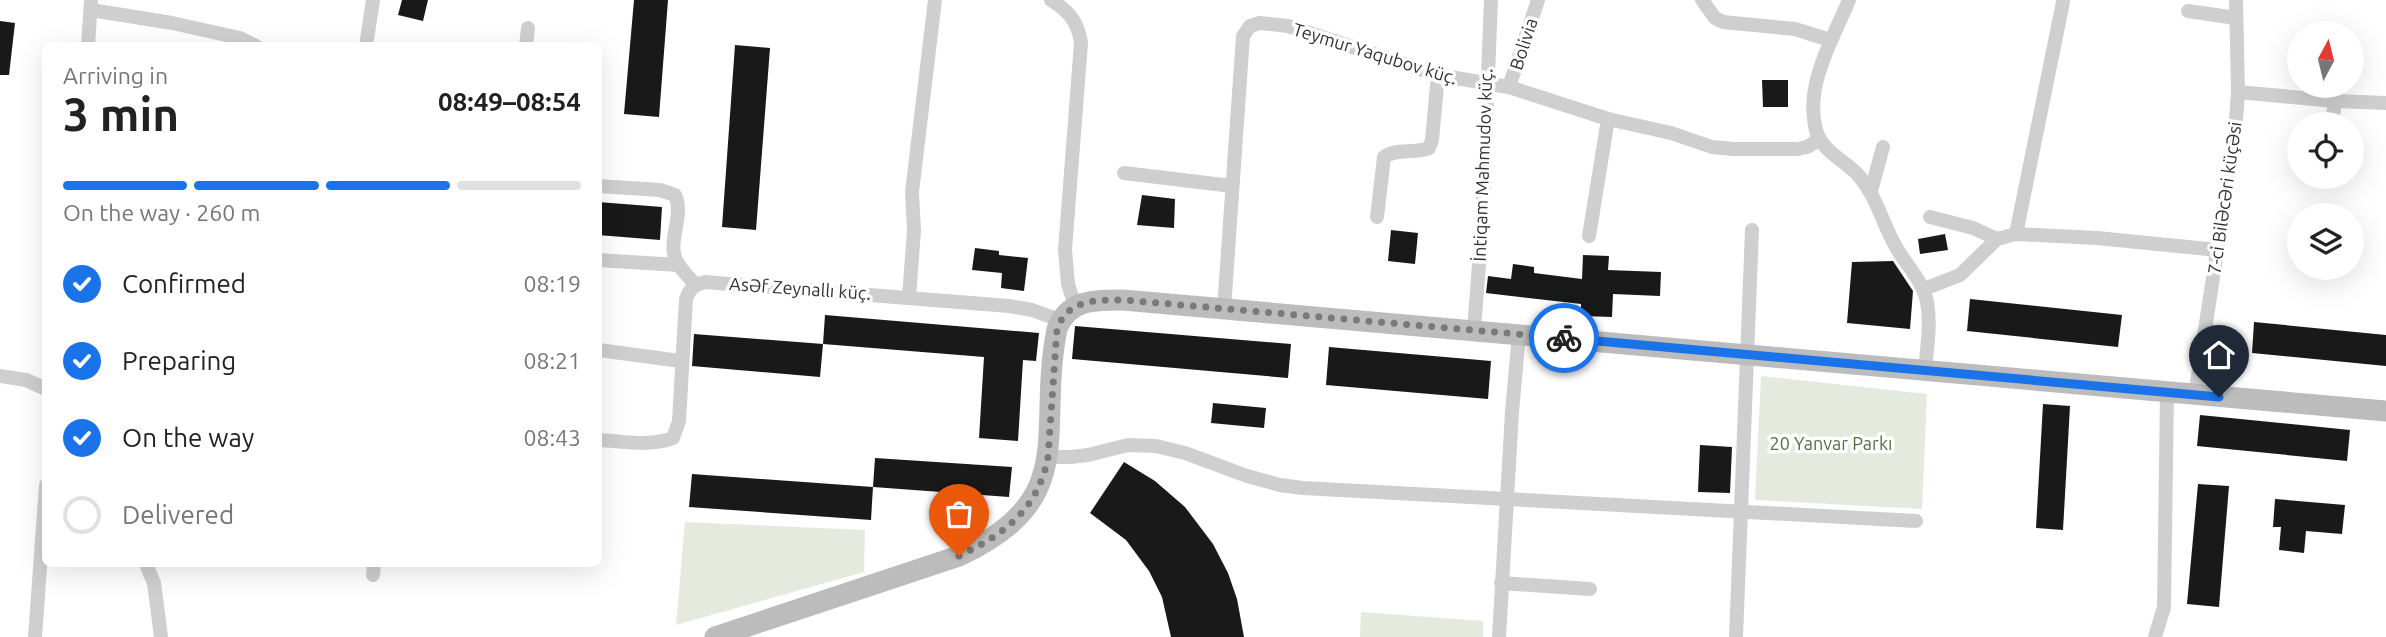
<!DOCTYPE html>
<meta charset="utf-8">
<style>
body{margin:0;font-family:Ubuntu,sans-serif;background:#f2f2f2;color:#222;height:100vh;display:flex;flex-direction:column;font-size:26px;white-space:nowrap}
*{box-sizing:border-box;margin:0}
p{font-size:23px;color:#767676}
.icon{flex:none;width:38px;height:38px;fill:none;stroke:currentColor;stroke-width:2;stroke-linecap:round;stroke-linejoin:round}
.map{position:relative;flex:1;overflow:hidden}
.drawer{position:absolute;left:42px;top:42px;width:560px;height:525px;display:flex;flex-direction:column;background:#fff;border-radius:10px;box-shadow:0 7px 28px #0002}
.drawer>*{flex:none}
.needle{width:46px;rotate:7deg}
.controls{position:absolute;left:2287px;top:21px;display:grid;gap:14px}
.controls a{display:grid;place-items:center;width:77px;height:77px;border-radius:50%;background:#fff;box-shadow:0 7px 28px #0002;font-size:35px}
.pin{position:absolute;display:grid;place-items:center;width:60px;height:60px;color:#fff;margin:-72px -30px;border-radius:50% 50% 50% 0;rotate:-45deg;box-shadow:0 0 7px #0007}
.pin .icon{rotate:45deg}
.courier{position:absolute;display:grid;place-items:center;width:70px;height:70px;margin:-35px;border:5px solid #1a73e8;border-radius:50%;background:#fff;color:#222;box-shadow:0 2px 9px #0007}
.overview em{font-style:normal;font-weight:700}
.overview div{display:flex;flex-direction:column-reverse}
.overview{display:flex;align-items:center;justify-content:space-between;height:119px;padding:0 21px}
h1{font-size:46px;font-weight:700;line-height:52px}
.bar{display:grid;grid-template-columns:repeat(4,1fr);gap:10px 7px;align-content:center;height:84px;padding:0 21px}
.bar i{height:9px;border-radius:5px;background:#e0e0e0}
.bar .on{background:#1a73e8}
.bar p{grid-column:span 4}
ol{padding:0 21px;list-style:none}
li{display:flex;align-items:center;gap:21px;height:77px}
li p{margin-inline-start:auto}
li .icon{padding:7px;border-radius:50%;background:#1a73e8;color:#fff;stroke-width:4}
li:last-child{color:#767676}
li i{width:38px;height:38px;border:4px solid #e0e0e0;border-radius:50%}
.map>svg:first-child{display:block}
</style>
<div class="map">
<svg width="2386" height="637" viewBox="0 0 2386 637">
<rect width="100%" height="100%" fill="#fff"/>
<g fill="#e4ebde">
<polygon points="1761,376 1927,394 1922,509 1755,500"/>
<polygon points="685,522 865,530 864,572 676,625"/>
<polygon points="1361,612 1483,621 1483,637 1360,637"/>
</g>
<g fill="#191919">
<polygon points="402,0 428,0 423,21 398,15"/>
<polygon points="634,0 668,0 659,117 624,114"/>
<polygon points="0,21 15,23 9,75 0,75"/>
<polygon points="735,45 770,48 756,230 722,227"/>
<polygon points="1762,80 1788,80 1788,107 1763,107"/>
<polygon points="1142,195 1175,199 1174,228 1137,225"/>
<polygon points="598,202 662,207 660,240 598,235"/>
<polygon points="1391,230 1418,233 1415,264 1388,261"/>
<polygon points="1945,234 1948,250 1920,254 1918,239"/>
<polygon points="975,248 999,251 999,255 1028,258 1024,291 1001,288 1002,273 972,270"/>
<polygon points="1583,255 1609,256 1608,270 1661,272 1660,296 1613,294 1612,317 1581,316 1581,304 1486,293 1488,276 1511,279 1513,264 1534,267 1534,273 1582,279"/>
<polygon points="1893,261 1913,291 1910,329 1847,323 1852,262"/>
<polygon points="1970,299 2122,315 2118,347 1967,331"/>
<polygon points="825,315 1039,333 1036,361 1023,360 1018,441 979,438 984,357 823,344"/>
<polygon points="2254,322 2386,335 2386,366 2252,353"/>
<polygon points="1075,326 1291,344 1288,378 1072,359"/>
<polygon points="694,334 823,344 820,377 692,366"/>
<polygon points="1329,347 1491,361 1488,399 1326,385"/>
<polygon points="1213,403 1266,408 1264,428 1211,423"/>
<polygon points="2043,404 2070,406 2063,530 2036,528"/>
<polygon points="2200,415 2350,430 2347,461 2197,446"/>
<polygon points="1700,445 1732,447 1730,493 1698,492"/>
<polygon points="875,458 1012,467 1009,497 873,487"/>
<polygon points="1124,462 1155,481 1185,507 1213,544 1228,573 1237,599 1244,637 1171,637 1162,597 1149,571 1126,540 1090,513"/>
<polygon points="692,474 873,487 871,520 689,507"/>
<polygon points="2198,484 2229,486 2219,607 2187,604"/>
<polygon points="2275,499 2345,505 2342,534 2306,531 2304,553 2279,550 2281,527 2273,527"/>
</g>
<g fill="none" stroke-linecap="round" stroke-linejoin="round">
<g stroke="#cfcfcf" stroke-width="14">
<path d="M1051 0C1069 11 1078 22 1081 43L1065 250 1068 284 1075 306"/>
<polyline points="1702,0 1715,18 1723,22 1795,29 1830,40"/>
<path d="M1849 0C1833 39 1806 82 1815 126 1820 152 1844 159 1859 176 1877 197 1882 223 1896 247 1906 265 1923 281 1927 302 1931 324 1927 348 1925 371"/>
<polyline points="91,10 172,23 240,38 256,46"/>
<polyline points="2188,11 2236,18"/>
<polyline points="88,46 91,0"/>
<polyline points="366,46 373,0"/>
<polyline points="526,46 528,28"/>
<polyline points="1509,87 1538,0"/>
<polyline points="2238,92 2335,101 2386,103"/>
<polyline points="2332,124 2335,101"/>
<polyline points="1124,173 1232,186"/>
<path d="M598 186 660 190 675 195C685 216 666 242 677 262 681 270 689 277 695 284"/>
<polyline points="1871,191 1883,147"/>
<path d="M1377 217 1384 157C1396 148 1414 154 1429 148L1432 140 1438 75"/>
<polyline points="1930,217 1973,228 1997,239"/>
<polyline points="2016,234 2063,2"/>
<polyline points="1589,236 1608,119"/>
<polyline points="598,260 679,265"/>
<polyline points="1924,289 1960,275 1997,239 2016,234 2097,238 2218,250"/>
<polyline points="909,297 914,231 912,192 935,0"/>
<polyline points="1224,309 1243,36 1250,26 1260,23 1288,26 1438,75 1509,87 1608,119 1671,133 1712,147 1733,149 1797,149 1807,147 1818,140"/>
<polyline points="1474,330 1482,225 1491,0"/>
<polyline points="599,350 680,361"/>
<polyline points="0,376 26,380 46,389"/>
<polyline points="2195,395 2235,134 2238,92 2236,0"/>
<path d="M598 440C623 441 650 447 673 438L679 421 686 299C690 288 694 285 705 282L1009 306 1032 310 1060 320"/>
<polyline points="1048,457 1071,457 1088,455 1128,445 1156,446 1185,453 1247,476 1280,485 1303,488 1916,521"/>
<polyline points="146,564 154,583 161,637"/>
<polyline points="373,575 374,564"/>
<polyline points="1501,583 1590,589"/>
<polyline points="35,637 46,485"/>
<polyline points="1499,637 1512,412 1519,334"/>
<polyline points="1736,637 1752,230"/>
<polyline points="2155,637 2164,607 2167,392"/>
</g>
<path stroke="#bcbcbc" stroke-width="21" d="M715 637 959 556C1082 498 1036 435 1057 329 1068 299 1096 300 1123 300L2386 411"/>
</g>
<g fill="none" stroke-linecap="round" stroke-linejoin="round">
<path stroke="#7a7a7a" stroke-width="7" stroke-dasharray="0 12.6" d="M959 556C1005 534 1038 509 1048 457L1057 329C1068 299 1096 300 1124 300L1564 338"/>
<polyline stroke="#1a73e8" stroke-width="9" points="1564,338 2219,397"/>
</g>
<g text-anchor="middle" stroke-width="7" stroke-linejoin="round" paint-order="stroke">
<g font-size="18" fill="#323232" stroke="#fff">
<text transform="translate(1524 44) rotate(-72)" y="6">Bolivia</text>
<text transform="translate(1375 54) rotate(17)" y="6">Teymur Yaqubov küç.</text>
<text transform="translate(1483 165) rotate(-88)" y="6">İntiqam Mahmudov küç.</text>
<text transform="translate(2225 198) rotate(-82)" y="6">7-ci Biləcəri küçəsi</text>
<text transform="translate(800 289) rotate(4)" y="6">Asəf Zeynallı küç.</text>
</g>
<g font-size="18" fill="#516e3f" stroke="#fff">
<text x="1831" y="450">20 Yanvar Parkı</text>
</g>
</g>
</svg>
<div class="controls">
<a><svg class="needle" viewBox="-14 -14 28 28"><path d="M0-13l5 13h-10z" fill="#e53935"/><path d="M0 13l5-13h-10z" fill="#767676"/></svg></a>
<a><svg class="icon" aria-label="locate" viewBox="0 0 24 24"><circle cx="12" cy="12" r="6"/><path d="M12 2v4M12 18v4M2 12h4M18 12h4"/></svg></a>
<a><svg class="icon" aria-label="layers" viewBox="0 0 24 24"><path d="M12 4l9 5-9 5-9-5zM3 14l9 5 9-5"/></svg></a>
</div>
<div class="pin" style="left:959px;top:556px;background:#ea580c"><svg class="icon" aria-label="bag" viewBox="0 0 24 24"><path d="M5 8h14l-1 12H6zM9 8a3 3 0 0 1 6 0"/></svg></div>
<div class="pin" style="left:2219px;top:397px;background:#1f2937"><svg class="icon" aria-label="home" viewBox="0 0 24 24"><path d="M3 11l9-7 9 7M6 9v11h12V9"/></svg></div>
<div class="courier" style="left:1564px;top:338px"><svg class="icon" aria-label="bike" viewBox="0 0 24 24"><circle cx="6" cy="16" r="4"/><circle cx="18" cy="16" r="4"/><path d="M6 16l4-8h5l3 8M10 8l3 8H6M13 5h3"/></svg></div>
<section class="drawer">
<div class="overview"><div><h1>3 min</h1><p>Arriving in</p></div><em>08:49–08:54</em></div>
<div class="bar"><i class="on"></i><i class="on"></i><i class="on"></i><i></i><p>On the way · 260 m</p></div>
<ol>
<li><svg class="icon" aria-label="check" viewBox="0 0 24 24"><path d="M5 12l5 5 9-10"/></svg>Confirmed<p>08:19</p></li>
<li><svg class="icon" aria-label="check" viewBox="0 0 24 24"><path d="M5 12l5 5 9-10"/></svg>Preparing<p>08:21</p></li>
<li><svg class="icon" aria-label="check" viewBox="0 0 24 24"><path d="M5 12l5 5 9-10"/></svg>On the way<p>08:43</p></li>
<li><i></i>Delivered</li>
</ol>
</section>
</div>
